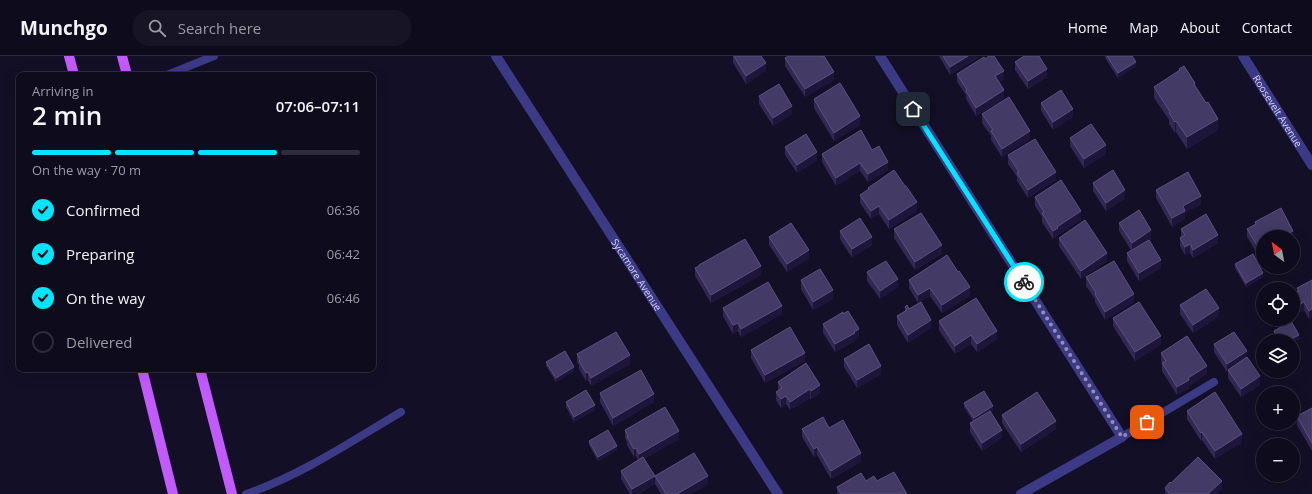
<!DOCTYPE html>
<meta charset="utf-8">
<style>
body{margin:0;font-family:"Open Sans",sans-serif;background:#171425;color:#f1f3f6;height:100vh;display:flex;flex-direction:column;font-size:15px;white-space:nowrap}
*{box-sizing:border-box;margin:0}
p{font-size:13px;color:#9b9ba3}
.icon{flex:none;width:22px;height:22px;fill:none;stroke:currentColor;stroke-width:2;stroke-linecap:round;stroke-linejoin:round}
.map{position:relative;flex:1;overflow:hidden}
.panel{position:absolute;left:16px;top:16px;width:360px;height:300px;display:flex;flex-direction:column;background:#0e0b1c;border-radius:8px;box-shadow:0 4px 16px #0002,0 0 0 1px #2e2b3b}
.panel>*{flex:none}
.needle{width:26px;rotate:328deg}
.buttons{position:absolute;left:1256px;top:174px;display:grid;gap:8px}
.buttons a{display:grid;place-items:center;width:44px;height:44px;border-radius:50%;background:#0e0b1c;box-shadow:0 4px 16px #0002,0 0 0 1px #2e2b3b;font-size:20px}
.pin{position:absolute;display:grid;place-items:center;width:34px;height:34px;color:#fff;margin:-17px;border-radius:8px;box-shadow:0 2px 6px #0006}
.courier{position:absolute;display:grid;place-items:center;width:40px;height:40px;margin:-20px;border:3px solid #00e5ff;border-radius:50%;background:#fff;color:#222;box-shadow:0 1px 5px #0007}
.head em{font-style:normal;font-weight:600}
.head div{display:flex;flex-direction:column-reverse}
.head{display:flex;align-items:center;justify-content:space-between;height:68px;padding:0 16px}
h1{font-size:26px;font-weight:600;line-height:30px}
.bar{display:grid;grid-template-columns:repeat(4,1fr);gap:6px 4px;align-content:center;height:48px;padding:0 16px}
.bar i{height:5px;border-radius:3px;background:#2e2b3b}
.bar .on{background:#00e5ff}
.bar p{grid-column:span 4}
ol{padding:0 16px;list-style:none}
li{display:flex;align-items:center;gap:12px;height:44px}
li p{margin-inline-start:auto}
li .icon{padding:4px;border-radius:50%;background:#00e5ff;color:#111;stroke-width:4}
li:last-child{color:#9b9ba3}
li i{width:22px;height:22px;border:2px solid #2e2b3b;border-radius:50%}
header{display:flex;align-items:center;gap:24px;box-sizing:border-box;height:56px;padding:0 20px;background:#0e0b1c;border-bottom:1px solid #2e2b3b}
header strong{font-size:19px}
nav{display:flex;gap:22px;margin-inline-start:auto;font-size:14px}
.search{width:280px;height:36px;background:#171425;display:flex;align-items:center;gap:10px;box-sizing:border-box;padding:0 14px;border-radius:22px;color:#9b9ba3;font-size:15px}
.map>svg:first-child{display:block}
</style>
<header>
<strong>Munchgo</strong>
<div class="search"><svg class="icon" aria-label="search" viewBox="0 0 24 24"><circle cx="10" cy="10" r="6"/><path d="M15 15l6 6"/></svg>Search here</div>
<nav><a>Home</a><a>Map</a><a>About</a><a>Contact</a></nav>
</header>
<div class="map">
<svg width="1312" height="438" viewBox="0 0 1312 438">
<rect width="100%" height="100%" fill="#130f26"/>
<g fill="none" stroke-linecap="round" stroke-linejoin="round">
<g stroke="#3d3a85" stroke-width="8">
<polyline points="167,19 214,0"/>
<polyline points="1122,381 1214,326"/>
<path d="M246 438C300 420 352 385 401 356"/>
</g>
<g stroke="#3d3a85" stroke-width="10">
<path id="s1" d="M496 0 778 438"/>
<polyline points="880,0 1122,381 1021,438"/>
<path id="s2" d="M1243 0 1312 109"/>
</g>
<g stroke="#c25bff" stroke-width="10">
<polyline points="69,0 74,19"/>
<polyline points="122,0 127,19"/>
<polyline points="142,313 173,438"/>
<polyline points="200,313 232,438"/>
</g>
</g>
<g fill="#312854">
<polygon points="733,0 761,0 766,15 746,28 733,7"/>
<polygon points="939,0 978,0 978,2 950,19"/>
<polygon points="1105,0 1132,0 1136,10 1118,22 1105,2"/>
<polygon points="785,2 834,24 805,41 785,10"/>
<polygon points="985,3 1004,23 999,26 1004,43 976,60 966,43 966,39 957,26 957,18"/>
<polygon points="1015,6 1047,21 1028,33 1015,14"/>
<polygon points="1179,13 1195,31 1218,74 1187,93 1176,76 1175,77 1169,68 1169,64 1154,42 1154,31 1179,15"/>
<polygon points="759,40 792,58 773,70 759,48"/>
<polygon points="814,43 860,69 834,85 814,52"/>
<polygon points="1041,47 1073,61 1053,74 1041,55"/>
<polygon points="982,58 1030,83 1002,101 991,84 991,80 982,67"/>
<polygon points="1070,82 1106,98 1084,112 1070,90"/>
<polygon points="785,91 817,104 797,117 785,99"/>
<polygon points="872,94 888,114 868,126 860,115 836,130 822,106 822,98"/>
<polygon points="1008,99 1056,124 1028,142 1017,125 1017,121 1008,108"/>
<polygon points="1093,127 1125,142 1106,155 1093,135"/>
<polygon points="905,130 917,155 889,173 879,158 871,163 860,147 860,139 868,134 868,132"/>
<polygon points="1156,134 1201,148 1185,157 1185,163 1172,171 1156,142"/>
<polygon points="1035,141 1081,164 1058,179 1058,180 1053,183 1042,166 1042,161 1035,150"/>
<polygon points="1255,166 1293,181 1263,181 1261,204 1247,181 1247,173 1255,168"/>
<polygon points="1119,167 1151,182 1149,184 1161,212 1139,225 1127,205 1127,197 1131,194 1119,175"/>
<polygon points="894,173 942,198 915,214 894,182"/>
<polygon points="1181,173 1218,187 1193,202 1190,197 1185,199 1180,190 1180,182 1181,181"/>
<polygon points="840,175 872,189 852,202 840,183"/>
<polygon points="769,181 809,202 787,216 769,189"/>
<polygon points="1059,182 1107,205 1081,223 1059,190"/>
<polygon points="1235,208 1263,221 1246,231 1235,212"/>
<polygon points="699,209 761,219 711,247 695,220 695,212 699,210"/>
<polygon points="867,216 898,231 880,243 867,225"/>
<polygon points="1086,221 1134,246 1105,264 1095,246 1095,243 1086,230"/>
<polygon points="801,224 833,243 813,254 801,233"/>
<polygon points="909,224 970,240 942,257 930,240 918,247 909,232"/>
<polygon points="1312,224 1312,261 1309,263 1304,254 1297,258 1293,250 1293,238 1297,236 1297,232"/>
<polygon points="1180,249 1219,260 1193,277 1180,258"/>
<polygon points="905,251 909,253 931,272 908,287 897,269 897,260 905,255"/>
<polygon points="723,252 782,258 741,281 738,275 733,278 723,260"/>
<polygon points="1113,262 1161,288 1135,305 1113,270"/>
<polygon points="939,265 997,283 977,296 971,288 955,298 939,274"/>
<polygon points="823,268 859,281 855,283 855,285 835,296 823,277"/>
<polygon points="1274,275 1299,283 1293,286 1293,285 1277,285 1274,279"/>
<polygon points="1214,288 1247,301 1260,329 1241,341 1228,322 1228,315 1227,316 1214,296"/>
<polygon points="751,294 805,305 765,327 751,302"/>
<polygon points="1161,297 1207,318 1189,330 1189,332 1177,339 1162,315 1162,307 1161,305"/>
<polygon points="577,298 630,308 591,330 588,324 586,325 579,313 579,309 577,306"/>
<polygon points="844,303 881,318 857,332 844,311"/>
<polygon points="546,306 574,315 556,326 546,310"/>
<polygon points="806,307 820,337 811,343 810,342 790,354 786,348 781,352 776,344 776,336 778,335 778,326"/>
<polygon points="600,337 654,346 613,370 600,346"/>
<polygon points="566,346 595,354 574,366 566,351"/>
<polygon points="964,347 993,354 991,356 1002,382 982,395 970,376 970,367 973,365 964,351"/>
<polygon points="1312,352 1312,395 1297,369 1297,360"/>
<polygon points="1187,355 1242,386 1215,403 1202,384 1201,385 1187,363"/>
<polygon points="1002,359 1056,373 1021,396 1002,367"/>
<polygon points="829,372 861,406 831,423 817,399 814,401 802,381 802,373"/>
<polygon points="625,374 679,383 644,403 655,428 638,438 630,438 621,423 621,415 638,404 636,400 634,401 627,389 627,386 625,382"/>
<polygon points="589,385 617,394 598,405 589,389"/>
<polygon points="655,420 708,428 691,438 661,438 655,428"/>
<polygon points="866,425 877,425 907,438 837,438 837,431"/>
<polygon points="1165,432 1222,433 1216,438 1165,438"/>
</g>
<g fill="#1d163a">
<polygon points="968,0 978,0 978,2 950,19 950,11"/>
<polygon points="1136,6 1136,10 1118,22 1118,17"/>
<polygon points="766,7 766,15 746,28 746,20"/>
<polygon points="1047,13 1047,21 1028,33 1028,25"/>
<polygon points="1004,15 1004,23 995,28 995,20"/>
<polygon points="834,16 834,24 805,41 805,33"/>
<polygon points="1004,34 1004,43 976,60 976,52"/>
<polygon points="792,50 792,58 773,70 773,62"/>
<polygon points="1073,53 1073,61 1053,74 1053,66"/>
<polygon points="860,60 860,69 834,85 834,77"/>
<polygon points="1218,63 1218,74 1187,93 1187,81"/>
<polygon points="1176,65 1176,76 1175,77 1175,66"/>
<polygon points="1030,75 1030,83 1002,101 1002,93"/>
<polygon points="1106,89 1106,98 1084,112 1084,103"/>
<polygon points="817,96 817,104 797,117 797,109"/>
<polygon points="888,106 888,114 868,126 868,118"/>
<polygon points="860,107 860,115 836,130 836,122"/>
<polygon points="1056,116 1056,124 1028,142 1028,134"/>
<polygon points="1125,134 1125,142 1106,155 1106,147"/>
<polygon points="1201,140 1201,148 1185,157 1185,163 1172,171 1172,162 1183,150"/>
<polygon points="917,146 917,155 889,173 889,164"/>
<polygon points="879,150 879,158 871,163 871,155"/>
<polygon points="1081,155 1081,164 1058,179 1058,180 1053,183 1053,175 1057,171"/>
<polygon points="1151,174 1151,182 1132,195 1132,187"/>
<polygon points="1293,175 1293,181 1282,181"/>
<polygon points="1218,179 1218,187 1193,202 1193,194"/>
<polygon points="872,181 872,189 852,202 852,193"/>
<polygon points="1190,188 1190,197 1185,199 1185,191"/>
<polygon points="942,189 942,198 915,214 915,206"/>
<polygon points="809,194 809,202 787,216 787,208"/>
<polygon points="1263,195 1263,203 1261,204 1261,196"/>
<polygon points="1107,197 1107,205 1081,223 1081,215"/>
<polygon points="1161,204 1161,212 1139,225 1139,217"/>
<polygon points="761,210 761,219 711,247 711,239"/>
<polygon points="1263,217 1263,221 1246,231 1246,227"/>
<polygon points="898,223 898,231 880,243 880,235"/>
<polygon points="970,231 970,240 942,257 942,249"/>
<polygon points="930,232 930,240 918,247 918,239"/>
<polygon points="833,234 833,243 813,254 813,246"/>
<polygon points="1134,238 1134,246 1105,264 1105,256"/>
<polygon points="1304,246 1304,254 1297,258 1297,250"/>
<polygon points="782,250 782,258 741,281 741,273"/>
<polygon points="1219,252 1219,260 1193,277 1193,269"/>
<polygon points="1312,253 1312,261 1309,263 1309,255"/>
<polygon points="931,264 931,272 908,287 908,279"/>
<polygon points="738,267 738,275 733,278 733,269"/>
<polygon points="859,273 859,281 855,283 855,285 835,296 835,288"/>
<polygon points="997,275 997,283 977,296 977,288"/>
<polygon points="971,279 971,288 955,298 955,290"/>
<polygon points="1299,279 1299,283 1293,286 1293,285 1287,285"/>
<polygon points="1161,280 1161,288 1135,305 1135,296"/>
<polygon points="1247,295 1247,303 1228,314 1228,315 1227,316 1227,308"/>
<polygon points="805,297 805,305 765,327 765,319"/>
<polygon points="630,299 630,308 591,330 591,322"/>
<polygon points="881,310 881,318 857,332 857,324"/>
<polygon points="1207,310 1207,318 1189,330 1189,332 1177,339 1177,331 1188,322"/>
<polygon points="574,311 574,315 556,326 556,322"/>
<polygon points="588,316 588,324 586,325 586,317"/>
<polygon points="1260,320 1260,329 1241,341 1241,333"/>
<polygon points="820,329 820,337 811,343 811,335"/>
<polygon points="810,333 810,342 790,354 790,346"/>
<polygon points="654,338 654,346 613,370 613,362"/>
<polygon points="786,340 786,348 781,352 781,343"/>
<polygon points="595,349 595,354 574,366 574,361"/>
<polygon points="993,350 993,354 974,366 974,362"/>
<polygon points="1056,365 1056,373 1021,396 1021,388"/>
<polygon points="1002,374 1002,382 982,395 982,387"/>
<polygon points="679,375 679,383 639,406 639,398"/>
<polygon points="1202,376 1202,384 1201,385 1201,377"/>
<polygon points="1242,378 1242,386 1215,403 1215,395"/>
<polygon points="617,390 617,394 598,405 598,401"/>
<polygon points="817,391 817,399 814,401 814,393"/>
<polygon points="636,392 636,400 634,401 634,393"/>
<polygon points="861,397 861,406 831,423 831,415"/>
<polygon points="655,420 655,428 638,438 632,438 632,433"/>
<polygon points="708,420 708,428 691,438 677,438"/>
<polygon points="1222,425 1222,433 1216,438 1208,438"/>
</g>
<g fill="#433a66" stroke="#5a527e">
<polygon points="734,0 761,0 766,7 746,20"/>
<polygon points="789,0 821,0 821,1 824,0 834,16 805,33 785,2"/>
<polygon points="943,0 968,0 950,11"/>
<polygon points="989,0 994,0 1004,15 995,20 1004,34 976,52 966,35 967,34 957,18 984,1 985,3"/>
<polygon points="1024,0 1039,0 1047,13 1028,25 1015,6"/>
<polygon points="1107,0 1132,0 1136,6 1118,17"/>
<polygon points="1184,10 1195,27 1194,28 1206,47 1208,46 1218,63 1187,81 1176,65 1175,66 1169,57 1170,56 1154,31 1180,14 1179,13"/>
<polygon points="840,27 860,60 834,77 814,43"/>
<polygon points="779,28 792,50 773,62 759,40"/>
<polygon points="1061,34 1073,53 1053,66 1041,47"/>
<polygon points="1009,41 1030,75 1002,93 991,75 993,74 982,58"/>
<polygon points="1091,68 1106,89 1084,103 1070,82"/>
<polygon points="861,74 872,94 879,90 888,106 868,118 860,107 836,122 822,98"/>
<polygon points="806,78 817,96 797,109 785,91"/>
<polygon points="1035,83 1056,116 1028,134 1017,117 1019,116 1008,99"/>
<polygon points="894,114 905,130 906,130 917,146 889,164 879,150 871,155 860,139 869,133 868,132"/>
<polygon points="1113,114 1125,134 1106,147 1093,127"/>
<polygon points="1188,116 1201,140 1183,150 1185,155 1172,162 1156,134"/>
<polygon points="1061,124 1081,155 1057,171 1058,172 1053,175 1042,157 1044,156 1035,141"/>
<polygon points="1281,152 1293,175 1282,181 1263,181 1263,195 1261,196 1247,173 1256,168 1255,166"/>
<polygon points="1139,154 1151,174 1132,187 1119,167"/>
<polygon points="921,157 942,189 915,206 894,173"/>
<polygon points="1206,158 1218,179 1193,194 1190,188 1185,191 1180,182 1185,179 1181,173"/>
<polygon points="860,162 872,181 852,193 840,175"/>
<polygon points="1085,164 1107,197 1081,215 1059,182"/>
<polygon points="791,167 809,194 787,208 769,181"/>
<polygon points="745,183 761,210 711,239 695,212 699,210 699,209"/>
<polygon points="1149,184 1161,204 1139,217 1127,197"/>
<polygon points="1253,198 1263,217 1246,227 1235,208"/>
<polygon points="947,199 958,216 959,215 970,231 942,249 930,232 918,239 909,224"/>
<polygon points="886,205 898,223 880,235 867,216"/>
<polygon points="1114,205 1134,238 1105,256 1095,238 1096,237 1086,221"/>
<polygon points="820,213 833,234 813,246 801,224"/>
<polygon points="1312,224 1312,253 1309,255 1304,246 1297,250 1293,241 1293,238 1299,235 1297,232"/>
<polygon points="768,226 782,250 741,273 738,267 733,269 723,252"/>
<polygon points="1206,233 1219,252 1193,269 1180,249"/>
<polygon points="976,242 997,275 977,288 971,279 955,290 939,265"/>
<polygon points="921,246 931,264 908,279 897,260 907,254 905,251 907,249 909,253"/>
<polygon points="1139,246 1161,280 1135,296 1113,262"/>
<polygon points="848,255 859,273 854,276 855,277 835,288 823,268 843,256 843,258"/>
<polygon points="1291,265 1299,279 1287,285 1279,285 1274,275"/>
<polygon points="790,271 805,297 765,319 751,294"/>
<polygon points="616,276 630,299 591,322 588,316 586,317 579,305 580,304 577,298"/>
<polygon points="1234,276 1247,295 1227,308 1214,288"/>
<polygon points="1187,280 1207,310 1188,322 1189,324 1177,331 1162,307 1166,305 1161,297"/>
<polygon points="869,288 881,310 857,324 844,303"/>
<polygon points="565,295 574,311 556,322 546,306"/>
<polygon points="1247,301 1260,320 1241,333 1228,314"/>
<polygon points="806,307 820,329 811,335 810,333 790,346 786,340 781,343 776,336 782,332 778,326"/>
<polygon points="641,314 654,338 613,362 600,337"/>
<polygon points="586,334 595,349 574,361 566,346"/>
<polygon points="984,335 993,350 974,362 964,347"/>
<polygon points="1037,336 1056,365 1021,388 1002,359"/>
<polygon points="1215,336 1242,378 1215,395 1202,376 1201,377 1187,355"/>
<polygon points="665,351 679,375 639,398 636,392 634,393 627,381 628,380 625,374"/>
<polygon points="1312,352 1312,387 1297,360"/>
<polygon points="990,355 1002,374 982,387 970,367"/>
<polygon points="823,361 829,372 843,364 861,397 831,415 817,391 814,393 802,373"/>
<polygon points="608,374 617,390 598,401 589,385"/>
<polygon points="694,397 708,420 677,438 666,438 655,420"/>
<polygon points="643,401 655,420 632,433 621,415"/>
<polygon points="1198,401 1222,425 1208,438 1170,438 1165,432 1170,426 1171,427"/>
<polygon points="894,416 907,438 841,438 837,431 861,417 866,425 874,420 877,425"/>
</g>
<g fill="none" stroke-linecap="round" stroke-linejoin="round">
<polyline stroke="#948fb3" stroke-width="4" stroke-dasharray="0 7.2" points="1024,226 1122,381 1147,366"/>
<polyline stroke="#00e5ff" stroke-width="5" points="913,53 1024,226"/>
</g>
<g text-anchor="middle" stroke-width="3" stroke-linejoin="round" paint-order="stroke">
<g font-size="10" fill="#d9d4ff" stroke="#130f26">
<text dy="4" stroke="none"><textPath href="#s2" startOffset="65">Roosevelt Avenue</textPath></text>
<text dy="4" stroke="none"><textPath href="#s1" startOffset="260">Sycamore Avenue</textPath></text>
</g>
</g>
</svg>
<div class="buttons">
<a><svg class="needle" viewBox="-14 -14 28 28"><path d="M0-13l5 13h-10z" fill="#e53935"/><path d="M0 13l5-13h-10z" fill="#9b9ba3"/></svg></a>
<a><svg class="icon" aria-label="locate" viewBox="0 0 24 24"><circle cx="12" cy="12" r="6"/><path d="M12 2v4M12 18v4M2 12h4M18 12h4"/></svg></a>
<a><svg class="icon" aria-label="layers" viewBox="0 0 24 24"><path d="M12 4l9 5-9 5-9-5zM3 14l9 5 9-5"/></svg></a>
<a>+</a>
<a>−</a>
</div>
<div class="pin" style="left:1147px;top:366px;background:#ea580c"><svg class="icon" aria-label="bag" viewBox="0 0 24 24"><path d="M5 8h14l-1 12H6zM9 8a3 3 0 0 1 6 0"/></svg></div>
<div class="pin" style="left:913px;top:53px;background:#1f2937"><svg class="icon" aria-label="home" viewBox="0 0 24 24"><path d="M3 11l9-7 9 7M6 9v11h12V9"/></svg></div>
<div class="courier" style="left:1024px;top:226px"><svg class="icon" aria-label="bike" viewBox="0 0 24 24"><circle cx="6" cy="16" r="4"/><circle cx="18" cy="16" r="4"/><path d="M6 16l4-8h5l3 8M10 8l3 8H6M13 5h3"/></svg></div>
<section class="panel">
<div class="head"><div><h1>2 min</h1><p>Arriving in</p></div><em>07:06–07:11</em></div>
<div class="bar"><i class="on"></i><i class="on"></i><i class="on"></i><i></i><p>On the way · 70 m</p></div>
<ol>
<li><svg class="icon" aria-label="check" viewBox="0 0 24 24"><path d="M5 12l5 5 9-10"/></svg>Confirmed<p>06:36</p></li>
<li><svg class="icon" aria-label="check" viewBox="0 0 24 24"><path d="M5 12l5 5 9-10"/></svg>Preparing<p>06:42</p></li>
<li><svg class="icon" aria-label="check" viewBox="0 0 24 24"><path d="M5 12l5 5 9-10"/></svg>On the way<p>06:46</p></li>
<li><i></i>Delivered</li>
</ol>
</section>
</div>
